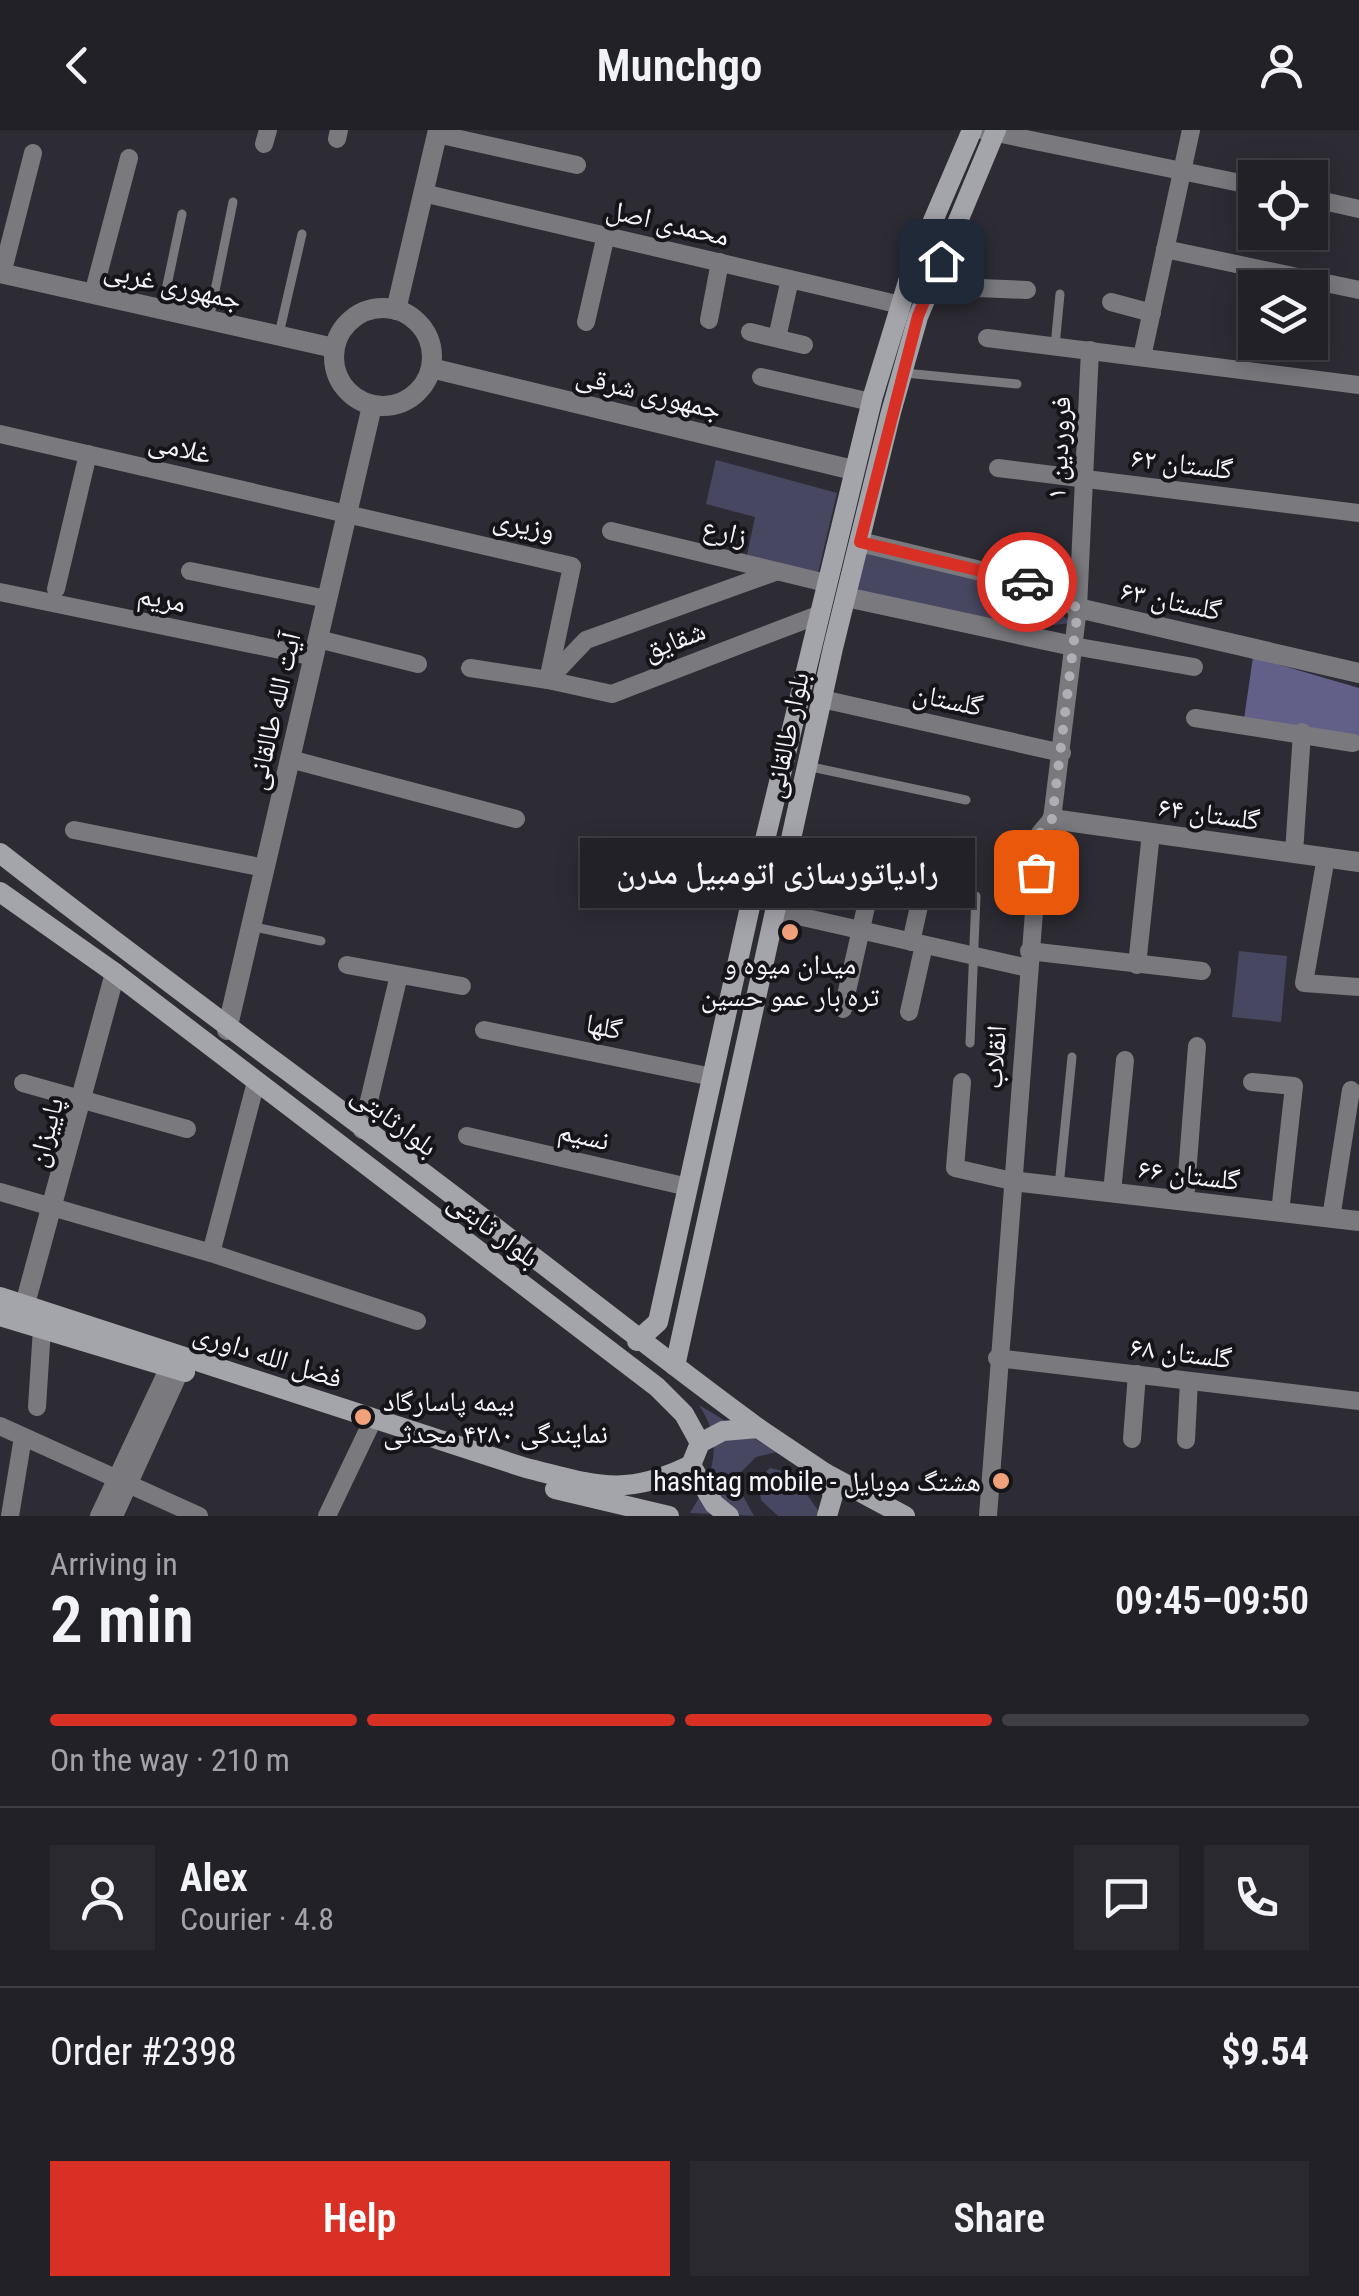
<!DOCTYPE html>
<meta charset="utf-8">
<style>
body{margin:0;font-family:"Roboto Condensed","Noto Naskh Arabic",sans-serif;background:#2a2930;color:#f1f3f6;height:100vh;display:flex;flex-direction:column;font-size:38px;white-space:nowrap}
*{box-sizing:border-box;margin:0}
p{font-size:32px;color:#a2a3a8}
.icon{flex:none;width:55px;height:55px;fill:none;stroke:currentColor;stroke-width:2;stroke-linecap:round;stroke-linejoin:round}
.map{position:relative;height:1386px;overflow:hidden}
.sheet{display:flex;flex-direction:column;background:#222128;flex:1}
.sheet>*{flex:none}
.fabs{position:absolute;left:1238px;top:30px;display:grid;gap:20px}
.fabs a{display:grid;place-items:center;width:90px;height:90px;border-radius:0px;background:#222128;box-shadow:0 5px 25px #0003,0 0 0 2px #3f3e45;font-size:50px}
.pin{position:absolute;display:grid;place-items:center;width:85px;height:85px;color:#fff;margin:-42px;border-radius:20px;box-shadow:0 5px 15px #0006}
.courier{position:absolute;display:grid;place-items:center;width:100px;height:100px;margin:-50px;border:8px solid #d93025;border-radius:50%;background:#fff;color:#222;box-shadow:0 2px 12px #0007}
.bubble{position:absolute;height:70px;border-radius:0px;background:#222128;box-shadow:0 5px 25px #0003,0 0 0 2px #3f3e45;font-size:32px;font-weight:600;line-height:70px;text-align:center}
.head em{font-style:normal;font-weight:600}
.head div{display:flex;flex-direction:column-reverse}
.head{display:flex;align-items:center;justify-content:space-between;height:170px;padding:0 50px}
h1{font-size:65px;font-weight:600;line-height:75px}
.bar{display:grid;grid-template-columns:repeat(4,1fr);gap:15px 10px;align-content:center;height:120px;padding:0 50px}
.bar i{height:12px;border-radius:8px;background:#3f3e45}
.bar .current{background:#d93025}
.bar p{grid-column:span 4}
.line{display:flex;align-items:center;gap:25px;padding:0 50px;border-top:2px solid #3f3e45}
.line div{flex:1}
.round{display:grid;place-items:center;flex:none;width:105px;height:105px;border-radius:0px;background:#2a2930}
.button{display:flex;gap:20px;margin-top:auto;padding:20px 50px}
.button a{flex:1;height:115px;border-radius:0px;background:#d93025;color:#fff;font-size:40px;font-weight:600;line-height:115px;text-align:center}
.button a+a{background:#2a2930;color:#f1f3f6}
header{display:flex;justify-content:space-between;align-items:center;height:130px;padding:0 50px;background:#222128;font-size:45px;font-weight:600}
.map>svg:first-child{display:block}
</style>
<header><svg class="icon" aria-label="back" viewBox="0 0 24 24"><path d="M15 5l-7 7 7 7"/></svg>Munchgo<svg class="icon" aria-label="person" viewBox="0 0 24 24"><circle cx="12" cy="8" r="4"/><path d="M4 21q1-7 8-7t8 7"/></svg></header>
<div class="map">
<svg width="1359" height="1386" viewBox="0 0 1359 1386">
<rect width="100%" height="100%" fill="#2d2c35"/>
<g fill="#484761">
<polygon points="716,330 837,363 817,447 746,430 755,387 706,374"/>
<polygon points="865,420 1026,461 1073,493 1020,498 855,461"/>
<polygon points="1239,821 1287,826 1281,892 1232,887"/>
<path d="M699 1275 777 1322 756 1327 741 1342 743 1366 754 1386 690 1383C713 1346 725 1314 699 1275Z"/>
<polygon points="770,1338 792,1343 822,1386 778,1386 761,1370 758,1350"/>
</g>
<polygon fill="#626088" points="1253,527 1359,558 1359,610 1244,589"/>
<g fill="none" stroke-linecap="round" stroke-linejoin="round">
<g stroke="#79797e" stroke-width="9">
<polyline points="162,179 182,84"/>
<polyline points="209,190 233,72"/>
<polyline points="279,204 302,104"/>
<polyline points="1055,216 1060,164"/>
<polyline points="905,243 1017,254"/>
<polyline points="807,636 966,670"/>
<polyline points="254,797 321,811"/>
<polyline points="970,913 976,766"/>
<polyline points="1059,1056 1072,927"/>
</g>
<g stroke="#79797e" stroke-width="18">
<polyline points="982,0 1255,56"/>
<polyline points="437,4 577,35"/>
<polyline points="337,9 339,0"/>
<polyline points="264,14 268,0"/>
<polyline points="423,63 901,175"/>
<polyline points="1310,68 1359,79"/>
<polyline points="1165,119 1359,160"/>
<polyline points="2,144 33,23"/>
<polyline points="931,156 1027,160"/>
<polyline points="93,164 129,28"/>
<polyline points="1111,172 1152,183"/>
<polyline points="709,190 720,132"/>
<polyline points="586,192 606,105"/>
<polyline points="750,202 804,215"/>
<polyline points="777,208 790,149"/>
<polyline points="987,208 1359,255"/>
<polyline points="1142,227 1191,0"/>
<polyline points="761,247 871,272"/>
<polyline points="0,304 572,436 548,550 470,538"/>
<polyline points="998,338 1359,383"/>
<polyline points="611,401 826,453"/>
<polyline points="190,441 327,469"/>
<polyline points="775,442 586,510 548,550 612,564 818,485"/>
<polyline points="56,459 88,324"/>
<polyline points="0,462 314,527"/>
<polyline points="318,509 418,534"/>
<polyline points="1073,516 1194,537"/>
<polyline points="822,569 1062,623"/>
<polyline points="1195,588 1353,613"/>
<polyline points="290,629 516,689"/>
<polyline points="74,700 265,738"/>
<polyline points="1294,723 1302,602"/>
<polyline points="1326,727 1304,853 1359,857"/>
<polyline points="785,736 833,746"/>
<polyline points="776,781 1028,838"/>
<polyline points="911,812 928,736"/>
<polyline points="1029,821 1202,841"/>
<polyline points="347,835 462,856"/>
<polyline points="1137,835 1151,703"/>
<polyline points="843,879 877,728"/>
<polyline points="909,882 924,815"/>
<polyline points="484,900 712,947"/>
<polyline points="962,952 955,1038 1012,1051"/>
<polyline points="1252,952 1294,956 1280,1082"/>
<polyline points="23,953 187,999"/>
<polyline points="362,1000 399,845"/>
<polyline points="467,1006 688,1057"/>
<polyline points="0,1062 211,1123 417,1191"/>
<polyline points="1112,1062 1125,930"/>
<polyline points="1185,1071 1197,916"/>
<polyline points="1331,1088 1351,960"/>
<polyline points="211,1123 256,952"/>
<polyline points="997,1228 1359,1271"/>
<polyline points="37,1277 42,1198"/>
<polyline points="0,1296 199,1386"/>
<polyline points="1132,1309 1137,1244"/>
<polyline points="1186,1310 1189,1251"/>
<polyline points="10,1386 23,1307"/>
<polyline points="99,1386 169,1237"/>
<polyline points="114,1386 180,1241"/>
<polyline points="327,1386 369,1298"/>
<polyline points="988,1386 1040,703 1052,689 1078,478 1090,220"/>
</g>
<g stroke="#79797e" stroke-width="20">
<polyline points="0,143 334,218"/>
<circle cx="383" cy="227" r="49"/>
<polyline points="396,180 438,0"/>
<polyline points="431,238 853,340"/>
<polyline points="860,412 1039,455 1078,478 1359,543"/>
<polyline points="846,467 1073,516"/>
<polyline points="1052,689 1359,732"/>
<polyline points="227,900 372,276"/>
<polyline points="1012,1051 1359,1091"/>
<polyline points="25,1174 115,843"/>
</g>
<g stroke="#a4a4ab" stroke-width="20">
<path d="M0 723C178 862 362 994 540 1132 613 1188 684 1244 758 1298"/>
<polyline points="0,762 115,843 657,1257 684,1284 700,1313"/>
<path d="M0 1167 526 1338C595 1355 624 1368 691 1335"/>
<polyline points="0,1186 185,1242"/>
<polyline points="637,1211 658,1192 763,718 873,266 911,142 972,0"/>
<polyline points="675,1236 833,518 891,282 918,187 996,0"/>
<polyline points="825,1343 905,1386"/>
<polyline points="555,1359 669,1386"/>
<polyline points="729,1386 714,1374 691,1335 700,1313 723,1301 758,1298 825,1343 833,1365 827,1386"/>
</g>
</g>
<g fill="none" stroke-linecap="round" stroke-linejoin="round">
<polyline stroke="#aeaeb5" stroke-width="10" stroke-dasharray="0 18" points="1027,452 1078,478 1052,689 1040,703 1036,742"/>
<polyline stroke="#d93025" stroke-width="12" points="941,131 918,186 860,412 1027,452"/>
</g>
<g fill="#f0a27a" stroke="#151519" stroke-width="4">
<circle cx="790" cy="802" r="10"/>
<circle cx="363" cy="1287" r="10"/>
<circle cx="1001" cy="1351" r="10"/>
</g>
<g text-anchor="middle" stroke-width="8" stroke-linejoin="round" paint-order="stroke">
<g font-size="28" fill="#f4f4fa" stroke="#151519">
<text transform="translate(668 92) rotate(13)" y="10">محمدی اصل</text>
<text transform="translate(173 154) rotate(13)" y="10">جمهوری غربی</text>
<text transform="translate(649 262) rotate(14)" y="10">جمهوری شرقی</text>
<text transform="translate(180 317) rotate(13)" y="10">غلامی</text>
<text transform="translate(1058 318) rotate(-87)" y="10">فروردین ۱</text>
<text transform="translate(1182 333) rotate(7)" y="10">گلستان ۶۲</text>
<text transform="translate(524 394) rotate(12)" y="10">وزیری</text>
<text transform="translate(725 401) rotate(14)" y="10">زارع</text>
<text transform="translate(162 468) rotate(11)" y="10">مریم</text>
<text transform="translate(1171 470) rotate(12)" y="10">گلستان ۶۳</text>
<text transform="translate(674 510) rotate(-21)" y="10">شقایق</text>
<text transform="translate(948 569) rotate(12)" y="10">گلستان</text>
<text transform="translate(273 581) rotate(-77)" y="10">آیت الله طالقانی</text>
<text transform="translate(786 605) rotate(-78)" y="10">بلوار طالقانی</text>
<text transform="translate(1209 683) rotate(8)" y="10">گلستان ۶۴</text>
<text transform="translate(604 896) rotate(12)" y="10">گلها</text>
<text transform="translate(994 927) rotate(-86)" y="10">انقلاب</text>
<text transform="translate(395 990) rotate(37)" y="10">بلوارثابتی</text>
<text transform="translate(45 1002) rotate(-75)" y="10">پاییزان</text>
<text transform="translate(584 1005) rotate(13)" y="10">نسیم</text>
<text transform="translate(1189 1044) rotate(7)" y="10">گلستان ۶۶</text>
<text transform="translate(494 1099) rotate(37)" y="10">بلوار ثابتی</text>
<text transform="translate(1181 1222) rotate(7)" y="10">گلستان ۶۸</text>
<text transform="translate(268 1225) rotate(18)" y="10">فضل الله داوری</text>
</g>
<g font-size="28" fill="#f4f4fa" stroke="#151519">
<text x="790" y="844">میدان میوه و<tspan x="790" dy="32">تره بار عمو حسین</tspan></text>
<text x="383" y="1281" text-anchor="start">بیمه پاسارگاد<tspan x="383" dy="32">نمایندگی ۴۲۸۰ محدثی</tspan></text>
<text x="981" y="1361" text-anchor="end">hashtag mobile - هشتگ موبایل</text>
</g>
</g>
</svg>
<div class="fabs">
<a><svg class="icon" aria-label="locate" viewBox="0 0 24 24"><circle cx="12" cy="12" r="6"/><path d="M12 2v4M12 18v4M2 12h4M18 12h4"/></svg></a>
<a><svg class="icon" aria-label="layers" viewBox="0 0 24 24"><path d="M12 4l9 5-9 5-9-5zM3 14l9 5 9-5"/></svg></a>
</div>
<div class="pin" style="left:1036px;top:742px;background:#ea580c"><svg class="icon" aria-label="bag" viewBox="0 0 24 24"><path d="M5 8h14l-1 12H6zM9 8a3 3 0 0 1 6 0"/></svg></div>
<div class="pin" style="left:941px;top:131px;background:#1f2937"><svg class="icon" aria-label="home" viewBox="0 0 24 24"><path d="M3 11l9-7 9 7M6 9v11h12V9"/></svg></div>
<div class="courier" style="left:1027px;top:452px"><svg class="icon" aria-label="car" viewBox="0 0 24 24"><path d="M5 17H2v-5l4-1 3-4h7l3 4 3 1v5h-3M9 17h6M6 11h13"/><circle cx="7" cy="17" r="2"/><circle cx="17" cy="17" r="2"/></svg></div>
<div class="bubble" style="left:580px;top:708px;width:395px">رادیاتورسازی اتومبیل مدرن</div>
</div>
<section class="sheet">
<div class="head"><div><h1>2 min</h1><p>Arriving in</p></div><em>09:45–09:50</em></div>
<div class="bar"><i class="current"></i><i class="current"></i><i class="current"></i><i></i><p>On the way · 210 m</p></div>
<div class="line" style="height:180px"><a class="round"><svg class="icon" aria-label="person" viewBox="0 0 24 24"><circle cx="12" cy="8" r="4"/><path d="M4 21q1-7 8-7t8 7"/></svg></a><div><b>Alex</b><p>Courier · 4.8</p></div><a class="round"><svg class="icon" aria-label="chat" viewBox="0 0 24 24"><path d="M4 5h16v11H9l-5 4z"/></svg></a><a class="round"><svg class="icon" aria-label="phone" viewBox="0 0 24 24"><path d="M5 4h4l2 5-3 2q2 4 5 5l2-3 5 2v4C11 20 4 13 5 4z"/></svg></a></div>
<div class="line" style="height:130px"><div>Order #2398</div><b>$9.54</b></div>
<div class="button"><a>Help</a><a>Share</a></div>
</section>
